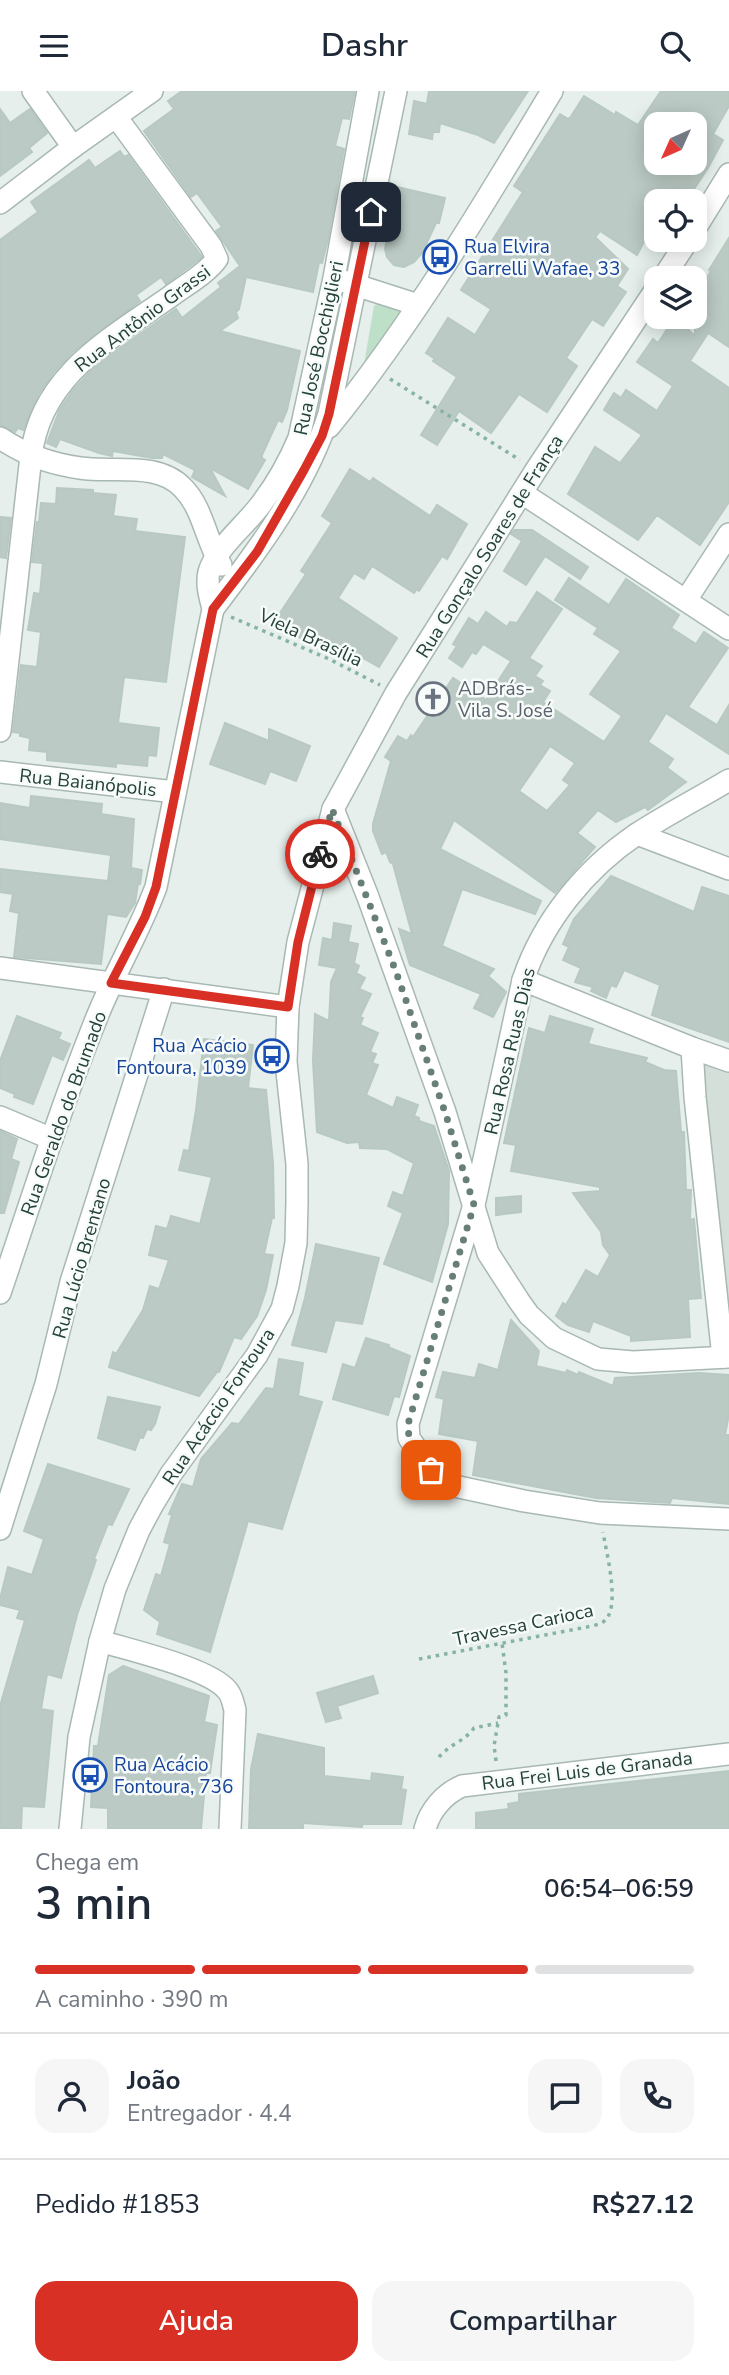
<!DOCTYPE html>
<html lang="pt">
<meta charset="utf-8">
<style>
body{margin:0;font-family:"Nunito Sans",sans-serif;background:#f6f6f7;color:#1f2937;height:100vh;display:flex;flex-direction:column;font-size:26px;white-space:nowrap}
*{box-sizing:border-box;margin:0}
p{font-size:23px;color:#747a83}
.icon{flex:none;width:38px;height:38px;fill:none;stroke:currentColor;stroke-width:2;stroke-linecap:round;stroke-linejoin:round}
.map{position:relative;height:1738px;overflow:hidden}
.drawer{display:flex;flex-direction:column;background:#fff;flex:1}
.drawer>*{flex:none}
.needle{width:46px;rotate:225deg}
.controls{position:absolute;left:644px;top:21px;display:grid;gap:14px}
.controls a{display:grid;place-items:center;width:63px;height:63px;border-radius:14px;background:#fff;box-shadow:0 4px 18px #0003;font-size:35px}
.pin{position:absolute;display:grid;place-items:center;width:60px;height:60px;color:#fff;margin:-30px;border-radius:14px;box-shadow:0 4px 10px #0006}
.courier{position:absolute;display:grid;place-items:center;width:70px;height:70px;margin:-35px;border:5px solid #d93025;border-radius:50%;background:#fff;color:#222;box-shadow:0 2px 9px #0007}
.head em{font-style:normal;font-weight:600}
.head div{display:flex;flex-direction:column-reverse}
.head{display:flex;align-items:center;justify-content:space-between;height:119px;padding:0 35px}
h1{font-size:46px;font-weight:600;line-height:52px}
.bar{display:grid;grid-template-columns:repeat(4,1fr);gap:10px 7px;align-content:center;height:84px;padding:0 35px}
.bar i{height:9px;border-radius:5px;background:#e0e1e3}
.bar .active{background:#d93025}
.bar p{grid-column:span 4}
.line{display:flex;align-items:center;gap:18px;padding:0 35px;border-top:2px solid #e0e1e3}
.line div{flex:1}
.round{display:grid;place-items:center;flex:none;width:74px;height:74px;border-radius:21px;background:#f6f6f7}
.button{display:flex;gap:14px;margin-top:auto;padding:14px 35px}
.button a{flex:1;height:80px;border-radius:21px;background:#d93025;color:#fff;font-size:28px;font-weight:600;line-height:80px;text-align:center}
.button a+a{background:#f6f6f7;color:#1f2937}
header{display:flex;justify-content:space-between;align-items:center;height:91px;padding:0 35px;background:#fff;font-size:32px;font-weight:600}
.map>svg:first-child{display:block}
</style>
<header><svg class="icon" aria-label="menu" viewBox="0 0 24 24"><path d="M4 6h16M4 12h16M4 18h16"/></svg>Dashr<svg class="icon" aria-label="search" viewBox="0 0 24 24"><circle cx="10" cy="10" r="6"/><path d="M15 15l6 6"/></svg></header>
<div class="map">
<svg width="729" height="1738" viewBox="0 0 729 1738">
<rect width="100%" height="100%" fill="#e6efeb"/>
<polygon fill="#d4dfda" points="705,969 729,978 729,1254 701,1003"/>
<polygon fill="#bfe0c8" points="378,212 401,218 402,222 364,273 374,215"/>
<g fill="#bbcac4" stroke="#b8c9c2" stroke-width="2" fill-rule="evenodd">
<polygon points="182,0 355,0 349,28 342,27 335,55 344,58 328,148 322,172 319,171 313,201 246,186 239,218 236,221 238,227 220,240 300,260 287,319 282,331 278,329 262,364 262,367 265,369 248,398 210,377 225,405 192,386 195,379 163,363 162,367 152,367 113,360 112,365 99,362 60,348 56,356 47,352 60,318 74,298 91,280 111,263 176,218 182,227 221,196 218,192 240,175 216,140 222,136 197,102 191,106 144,40 174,18 168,10"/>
<polygon points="429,0 528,0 494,52 478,44 440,32 439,41 433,41 432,48 409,43 414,10 427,13"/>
<path d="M661 0H729V15L713 43 723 49 708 77 686 110H656V128L637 164 600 140 595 146 628 178 617 195 626 201 603 235 592 228 566 267 577 275 547 321 519 303 491 342 459 320 437 354 421 344 457 286 433 270 435 268 426 262 448 227 475 244 491 218 461 199 523 101 514 95 560 23 568 28 570 27 584 5 615 24 616 21 638 34ZM656 33H695V72H656Z"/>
<polygon points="0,18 10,32 30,18 47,42 29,57 32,61 0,85"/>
<polygon points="120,60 124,66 128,64 202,166 166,193 161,186 136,204 140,210 73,261 54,281 38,304 23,339 18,337 15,341 0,334 0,149 38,121 31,111 89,69 95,77"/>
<polygon points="397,96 445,107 439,132 436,132 422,162 414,171 404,176 394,174 387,166 385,158"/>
<polygon points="729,147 729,256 708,242 690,270 729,297 729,411 700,454 657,424 638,449 568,403 595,356 620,372 642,344 604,319 614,302 621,307 626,299 657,320 673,295 637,271 653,248 658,252 675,226 695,245 695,206 711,180 709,179"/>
<polygon points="350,378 370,391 373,387 430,425 437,414 467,433 447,468 442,465 419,500 417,498 414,502 372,475 364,488 354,482 338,507 397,547 379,576 343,556 339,564 272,534 306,483 301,480 332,432 322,425"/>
<polygon points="57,397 93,399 93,402 116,404 113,425 137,428 135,440 185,446 166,591 124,586 118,632 159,637 156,665 148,664 147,675 116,672 116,676 47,669 47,661 29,659 30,647 20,645 20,642 13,641 21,574 37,576 41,541 28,539 34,502 40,503 43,472 32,471 37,431 39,431 41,412 56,413"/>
<polygon points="0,426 11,427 6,467 0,466"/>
<polygon points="514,439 532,439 588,476 580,488 545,465 526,494 504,480 522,450 511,443"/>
<path d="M569 487 609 514 626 488 679 524 671 537 696 553 704 541 728 557 688 616 717 634 729 614V663L666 622 648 651 673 668 667 677 686 691 648 719 645 716 616 731 598 719 577 742 595 756 555 802 454 729 440 758 541 810 535 823 462 798 442 855 494 878 488 885 506 901 493 926 474 917 481 903 410 874 399 838 412 843 393 773 390 771 386 761 382 763 373 740V733L391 670 385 666 398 645 407 650 411 644 413 646 453 587 486 609 511 570 483 553 476 563 472 561 462 576 449 567 457 555 453 553 469 527 478 533 486 521 507 536 510 531 517 532 537 501 562 518 529 567 542 575 535 585 543 590 540 594 550 600 543 611 604 651 622 625 590 603 621 560 594 543 598 537 555 509ZM550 655 575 672 563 689 570 694 547 720 519 700Z"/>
<polygon points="225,632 269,650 269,638 310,655 296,690 270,680 265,693 210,673"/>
<polygon points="31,705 102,713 101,723 134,728 131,777 142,779 140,793 138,793 135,812 126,826 107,823 101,873 14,866 19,822 10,820 13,803 0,801 0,778 108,790 111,764 0,748 0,712 30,717"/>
<polygon points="611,785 694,821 702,796 729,805 729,951 652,924 660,894 624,879 616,896 611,894 606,907 591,900 593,896 575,891 581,877 563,869 569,856 563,853 574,828"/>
<polygon points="334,832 351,835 348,851 358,853 354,872 359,875 356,882 365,887 359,898 371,903 360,926 363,927 360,934 378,942 370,961 376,963 372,972 378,974 366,1004 393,1017 397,1006 418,1014 414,1025 419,1027 419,1030 434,1035 449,1080 448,1133 432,1191 384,1173 403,1122 388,1115 393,1101 403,1105 414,1072 387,1058 360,1057 359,1051 347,1052 317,1041 313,970 315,923 329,930 331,891 337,877 319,874 323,847 332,849"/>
<polygon points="17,925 61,942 58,948 70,953 63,969 52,964 33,1013 14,1006 15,1003 0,997 0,970"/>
<polygon points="550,925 593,938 588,953 647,967 645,971 664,979 676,980 681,1041 684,1041 686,1099 691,1099 690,1129 694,1128 701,1207 688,1208 690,1246 631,1250 631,1245 593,1230 589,1241 568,1234 556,1225 563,1212 566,1214 586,1179 598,1186 610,1164 603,1154 601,1141 573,1102 600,1100 600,1096 511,1080 516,1054 504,1052 529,937 545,942"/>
<polygon points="204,948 253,954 248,997 266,999 273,1072 274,1127 272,1127 264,1163 273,1164 266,1199 257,1225 241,1248 234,1246 219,1281 217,1281 199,1305 109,1276 113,1261 116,1263 143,1219 150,1195 159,1198 169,1169 149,1164 156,1135 167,1138 171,1125 200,1133 212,1086 179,1079 184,1059 189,1060 196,1019"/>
<polygon points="0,1040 17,1048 11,1068 19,1071 4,1122 0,1122"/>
<polygon points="521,1105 521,1121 496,1124 496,1107"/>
<polygon points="316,1153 379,1167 362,1233 335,1229 326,1261 292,1254 305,1207"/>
<polygon points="511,1229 539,1260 536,1275 566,1282 567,1279 578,1284 579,1281 613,1295 615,1287 699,1282 729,1284 729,1323 725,1344 729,1344 729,1413 672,1407 670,1412 596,1407 473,1384 478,1350 439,1343 444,1308 436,1306 443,1281 475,1287 479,1273 498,1279"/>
<polygon points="366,1247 389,1254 388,1256 410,1265 399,1306 394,1305 388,1324 333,1308 343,1273 355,1277"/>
<polygon points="279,1268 303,1272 298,1305 322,1311 282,1438 248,1430 210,1561 157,1543 160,1531 144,1519 156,1483 161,1485 170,1453 164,1451 172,1424 169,1423 182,1393 193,1396 201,1368 232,1332 239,1333 266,1297 274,1298"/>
<polygon points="108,1306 160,1316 155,1333 151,1339 147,1338 143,1347 140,1346 135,1359 98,1347"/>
<polygon points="48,1373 129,1398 112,1434 108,1433 94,1468 96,1469 77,1524 61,1587 47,1583 41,1618 53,1620 44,1716 22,1715 21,1738 0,1738 0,1615 25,1529 17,1527 20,1519 0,1514 0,1508 8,1476 32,1484 44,1448 24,1440"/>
<polygon points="123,1575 209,1605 204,1631 217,1634 210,1682 206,1682 201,1738 108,1738 108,1717 91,1716 94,1655 98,1655 109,1584"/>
<polygon points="373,1585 378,1602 337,1615 341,1627 326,1631 317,1602"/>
<polygon points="258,1643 324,1657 324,1685 371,1690 372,1682 403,1686 401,1698 406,1699 401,1733 362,1733 362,1736 303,1732 303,1738 249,1738 251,1678"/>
<polygon points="729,1680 729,1738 476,1738 476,1722 509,1718 508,1713 519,1711 519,1703"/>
</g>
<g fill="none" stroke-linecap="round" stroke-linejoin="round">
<defs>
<g id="minor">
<polyline points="33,0 73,56"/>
<polyline points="0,112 73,56 152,0"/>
<polyline points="695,138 729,83"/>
<polyline points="663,187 688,149"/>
<polyline points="343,190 418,214"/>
<path d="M329 336C413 232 483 115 552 0"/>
<path d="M0 347C25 364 50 373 80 377 113 382 158 370 183 397 203 417 206 450 221 474"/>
<polyline points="522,402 729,538"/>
<polyline points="686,509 729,443"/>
<path d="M213 518C258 459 306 395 329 323L396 0"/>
<path d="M0 640 31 365C41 284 110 248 171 205 186 194 207 182 217 168L211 155 117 27"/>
<polyline points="0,681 175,701"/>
<path d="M729 689C699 707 666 724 637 743 585 778 543 830 523 889L474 1114 408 1333 409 1347 431 1379 444 1390 459 1396 524 1410 600 1422 729 1428"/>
<polyline points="333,718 368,806 445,1021 488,1162 519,1210 529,1224 554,1247 598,1268 633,1271 729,1266"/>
<polyline points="637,743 729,778"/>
<polyline points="0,877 288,916"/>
<polyline points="523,889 692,957 729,970"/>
<polyline points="692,957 695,1006 723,1266"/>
<polyline points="0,1026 52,1048"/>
<path d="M0 1202C30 1113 58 1024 93 936 111 888 138 844 156 796L213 518C210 506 206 493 209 481 215 459 244 435 258 417 275 396 288 373 299 347L334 187 368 0"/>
<polyline points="0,1438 46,1293 71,1191 164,898"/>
<path d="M100 1550C129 1559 209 1577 227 1599 232 1604 233 1612 235 1619L230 1738"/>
<polyline points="70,1738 79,1646 100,1550 115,1498 139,1439 153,1413 171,1383 257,1264 282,1218 288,1195 296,1152 297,1110 297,1073 286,971 288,916 298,851 333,718 396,602 536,379 656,198"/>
<path d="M425 1738C430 1719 444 1703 462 1695L729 1663"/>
</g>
</defs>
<use href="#minor" stroke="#a8b8b2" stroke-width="24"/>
<g stroke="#86b3a5" stroke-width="3.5" stroke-dasharray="3.5 5" stroke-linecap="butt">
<polyline points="390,288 520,369"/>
<polyline points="231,526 329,568 380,594"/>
<path d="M419 1568 587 1536C591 1535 598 1534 603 1531 622 1519 606 1461 603 1441"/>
<path d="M439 1666C449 1654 466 1649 474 1637L498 1632"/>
<polyline points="496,1670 494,1655 499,1626 506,1624 506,1582 502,1552"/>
</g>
<use href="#minor" stroke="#fff" stroke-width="21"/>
</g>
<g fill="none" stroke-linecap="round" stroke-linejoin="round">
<polyline stroke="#687f78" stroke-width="7" stroke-dasharray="0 12.6" points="320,763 332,718 395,878 445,1021 474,1114 408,1333 409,1347 431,1379"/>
<polyline stroke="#d93025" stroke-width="9" points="320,763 298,851 288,916 111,892 145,826 156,796 213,518 257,461 304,379 322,345 329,323 371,121"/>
</g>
<defs>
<symbol id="bus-ring" viewBox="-11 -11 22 22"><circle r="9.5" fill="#f7fbf9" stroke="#1a4fb4" stroke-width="1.5"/><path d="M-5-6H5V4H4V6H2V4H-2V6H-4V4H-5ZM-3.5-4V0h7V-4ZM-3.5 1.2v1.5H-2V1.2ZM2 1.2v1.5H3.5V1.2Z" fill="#1a4fb4"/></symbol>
<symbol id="church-ring" viewBox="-11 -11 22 22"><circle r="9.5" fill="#f7fbf9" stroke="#6b7280" stroke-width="1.5"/><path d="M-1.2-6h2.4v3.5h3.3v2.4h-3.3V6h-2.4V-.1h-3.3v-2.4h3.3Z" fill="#6b7280"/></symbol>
</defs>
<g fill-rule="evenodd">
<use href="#bus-ring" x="421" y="147" width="38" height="38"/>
<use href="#church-ring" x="414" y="589" width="38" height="38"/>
<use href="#bus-ring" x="253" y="946" width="38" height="38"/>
<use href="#bus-ring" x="71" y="1665" width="38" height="38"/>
</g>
<g text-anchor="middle" stroke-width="5" stroke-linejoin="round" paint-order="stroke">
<g font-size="19" fill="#164399" stroke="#f7fbf9" text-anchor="start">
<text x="464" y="162">Rua Elvira<tspan x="464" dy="22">Garrelli Wafae, 33</tspan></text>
<text x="247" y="961" text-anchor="end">Rua Acácio<tspan x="247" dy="22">Fontoura, 1039</tspan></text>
<text x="114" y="1680">Rua Acácio<tspan x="114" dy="22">Fontoura, 736</tspan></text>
</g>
<g font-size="19" fill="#24423a" stroke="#f7fbf9">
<text transform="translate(142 227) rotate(-37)" y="7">Rua Antônio Grassi</text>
<text transform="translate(318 257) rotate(-78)" y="7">Rua José Bocchiglieri</text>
<text transform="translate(489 455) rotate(-58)" y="7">Rua Gonçalo Soares de França</text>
<text transform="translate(311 546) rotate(25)" y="7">Viela Brasília</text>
<text transform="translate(88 691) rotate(6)" y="7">Rua Baianópolis</text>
<text transform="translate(509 960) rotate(-77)" y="7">Rua Rosa Ruas Dias</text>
<text transform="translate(63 1022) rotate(-70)" y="7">Rua Geraldo do Brumado</text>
<text transform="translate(81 1167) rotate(-74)" y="7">Rua Lúcio Brentano</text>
<text transform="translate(218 1315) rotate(-56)" y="7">Rua Acáccio Fontoura</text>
<text transform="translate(523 1533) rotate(-12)" y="7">Travessa Carioca</text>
<text transform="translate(587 1679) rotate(-7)" y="7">Rua Frei Luis de Granada</text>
</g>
<g font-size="19" fill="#5b616d" stroke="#f7fbf9" text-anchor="start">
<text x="458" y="604">ADBrás-<tspan x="458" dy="22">Vila S. José</tspan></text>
</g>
</g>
</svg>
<div class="controls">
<a><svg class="needle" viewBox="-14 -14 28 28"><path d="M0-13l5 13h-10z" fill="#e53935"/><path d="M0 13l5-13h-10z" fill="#747a83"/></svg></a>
<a><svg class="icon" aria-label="locate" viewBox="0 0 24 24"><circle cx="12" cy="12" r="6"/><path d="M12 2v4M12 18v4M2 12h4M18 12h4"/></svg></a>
<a><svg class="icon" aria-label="layers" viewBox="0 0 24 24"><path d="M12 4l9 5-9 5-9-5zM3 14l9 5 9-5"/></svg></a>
</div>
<div class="pin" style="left:431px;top:1379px;background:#ea580c"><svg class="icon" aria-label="bag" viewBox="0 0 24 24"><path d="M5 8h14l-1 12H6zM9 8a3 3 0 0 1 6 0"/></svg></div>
<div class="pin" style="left:371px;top:121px;background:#1f2937"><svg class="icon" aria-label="home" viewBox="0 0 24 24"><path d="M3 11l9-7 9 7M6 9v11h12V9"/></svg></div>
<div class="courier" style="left:320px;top:763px"><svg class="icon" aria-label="bike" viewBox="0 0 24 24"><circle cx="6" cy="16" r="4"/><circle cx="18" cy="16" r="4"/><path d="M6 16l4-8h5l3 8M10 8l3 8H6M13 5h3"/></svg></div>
</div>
<section class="drawer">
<div class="head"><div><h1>3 min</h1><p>Chega em</p></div><em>06:54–06:59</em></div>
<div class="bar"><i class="active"></i><i class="active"></i><i class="active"></i><i></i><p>A caminho · 390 m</p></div>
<div class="line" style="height:126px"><a class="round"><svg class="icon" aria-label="person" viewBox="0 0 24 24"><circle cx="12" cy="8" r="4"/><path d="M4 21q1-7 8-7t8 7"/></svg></a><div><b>João</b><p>Entregador · 4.4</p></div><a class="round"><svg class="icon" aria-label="chat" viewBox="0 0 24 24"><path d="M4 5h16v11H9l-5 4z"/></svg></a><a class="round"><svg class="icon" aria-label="phone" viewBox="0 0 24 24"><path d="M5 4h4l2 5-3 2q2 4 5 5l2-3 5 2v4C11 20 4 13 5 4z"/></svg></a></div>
<div class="line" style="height:91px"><div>Pedido #1853</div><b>R$27.12</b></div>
<div class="button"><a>Ajuda</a><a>Compartilhar</a></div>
</section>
